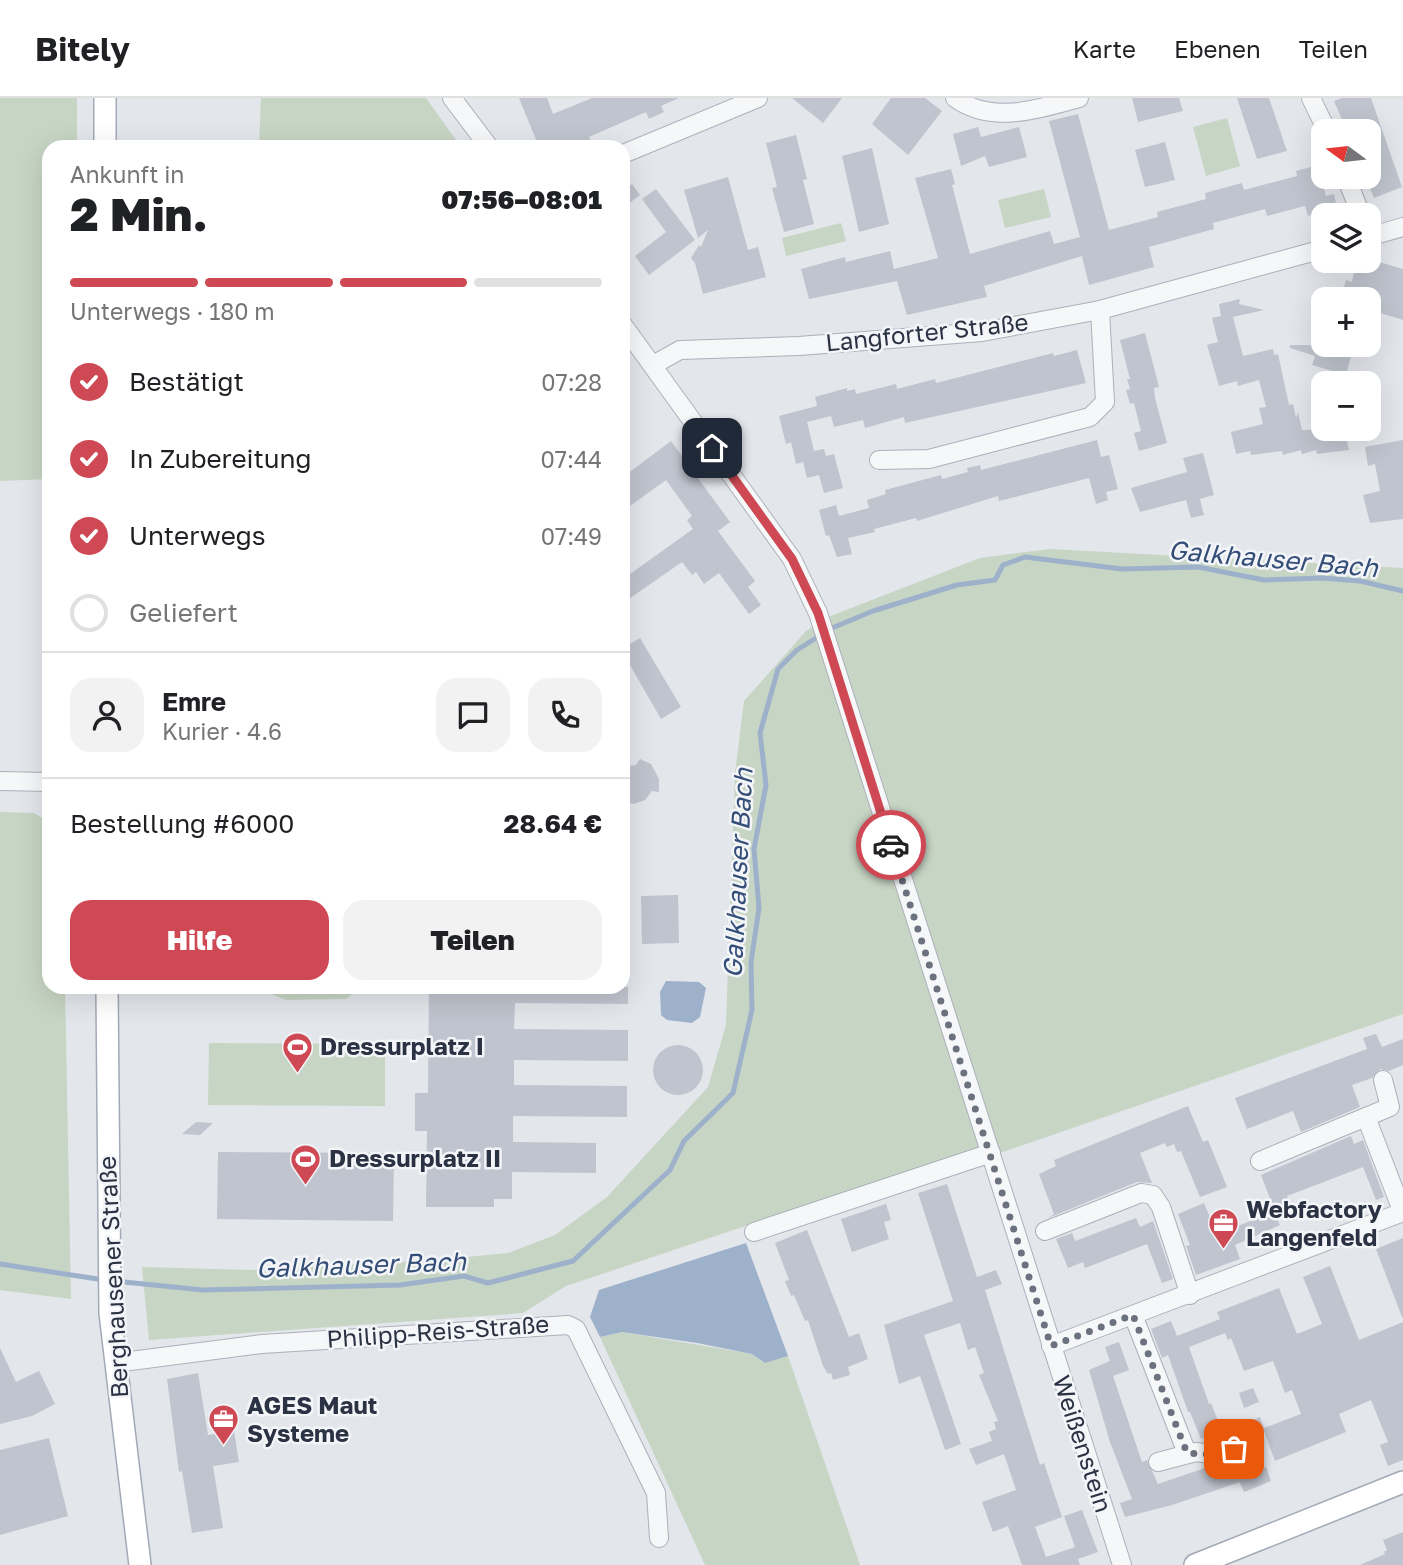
<!DOCTYPE html>
<html lang="de">
<meta charset="utf-8">
<style>
body{margin:0;font-family:"Golos Text",sans-serif;background:#f2f2f2;color:#202124;height:100vh;display:flex;flex-direction:column;font-size:26px;white-space:nowrap}
*{box-sizing:border-box;margin:0}
p{font-size:23px;color:#757577}
.icon{flex:none;width:38px;height:38px;fill:none;stroke:currentColor;stroke-width:2;stroke-linecap:round;stroke-linejoin:round}
.map{position:relative;flex:1;overflow:hidden}
.panel{position:absolute;left:42px;top:42px;width:588px;height:854px;display:flex;flex-direction:column;background:#fff;border-radius:21px;box-shadow:0 7px 28px #0002}
.panel>*{flex:none}
.needle{width:46px;rotate:285deg}
.controls{position:absolute;left:1311px;top:21px;display:grid;gap:14px}
.controls a{display:grid;place-items:center;width:70px;height:70px;border-radius:14px;background:#fff;box-shadow:0 7px 28px #0002;font-size:35px}
.pin{position:absolute;display:grid;place-items:center;width:60px;height:60px;color:#fff;margin:-30px;border-radius:14px;box-shadow:0 4px 10px #0006}
.courier{position:absolute;display:grid;place-items:center;width:70px;height:70px;margin:-35px;border:5px solid #cf4955;border-radius:50%;background:#fff;color:#222;box-shadow:0 2px 9px #0007}
.head em{font-style:normal;font-weight:800}
.head div{display:flex;flex-direction:column-reverse}
.head{display:flex;align-items:center;justify-content:space-between;height:119px;padding:0 28px}
h1{font-size:46px;font-weight:800;line-height:52px}
.bar{display:grid;grid-template-columns:repeat(4,1fr);gap:10px 7px;align-content:center;height:84px;padding:0 28px}
.bar i{height:9px;border-radius:5px;background:#e0e0e0}
.bar .on{background:#cf4955}
.bar p{grid-column:span 4}
.line{display:flex;align-items:center;gap:18px;padding:0 28px;border-top:2px solid #e0e0e0}
.line div{flex:1}
.round{display:grid;place-items:center;flex:none;width:74px;height:74px;border-radius:21px;background:#f2f2f2}
ol{padding:0 28px;list-style:none}
li{display:flex;align-items:center;gap:21px;height:77px}
li p{margin-inline-start:auto}
li .icon{padding:7px;border-radius:50%;background:#cf4955;color:#fff;stroke-width:4}
li:last-child{color:#757577}
li i{width:38px;height:38px;border:4px solid #e0e0e0;border-radius:50%}
.primary-button{display:flex;gap:14px;margin-top:auto;padding:14px 28px}
.primary-button a{flex:1;height:80px;border-radius:21px;background:#cf4955;color:#fff;font-size:28px;font-weight:800;line-height:80px;text-align:center}
.primary-button a+a{background:#f2f2f2;color:#202124}
header{display:flex;align-items:center;gap:42px;box-sizing:border-box;height:98px;padding:0 35px;background:#fff;border-bottom:2px solid #e0e0e0}
header strong{font-size:33px}
nav{display:flex;gap:38px;margin-inline-start:auto;font-size:24px}
.map>svg:first-child{display:block}
</style>
<header>
<strong>Bitely</strong>
<nav><a>Karte</a><a>Ebenen</a><a>Teilen</a></nav>
</header>
<div class="map">
<svg width="1403" height="1467" viewBox="0 0 1403 1467">
<rect width="100%" height="100%" fill="#e3e6eb"/>
<g fill="#c7d5c4">
<polygon points="0,0 77,0 77,49 49,49 49,381 0,383"/>
<polygon points="261,0 426,0 461,49 259,49"/>
<polygon points="1227,20 1240,68 1206,78 1193,29"/>
<polygon points="1044,91 1051,119 1005,130 998,102"/>
<polygon points="841,125 846,143 786,158 782,140"/>
<polygon points="1050,451 1403,470 1403,916 1000,1055 997,1044 566,1188 523,1215 149,1242 142,1169 250,1172 436,1162 508,1155 555,1137 607,1099 708,989 726,927 735,675 744,603 806,533 828,519 980,460"/>
<polygon points="0,714 34,715 49,724 49,889 65,889 71,1201 0,1192"/>
<polygon points="254,889 360,889 346,901 286,902"/>
<polygon points="209,945 385,946 385,1008 208,1007"/>
<polygon points="622,1234 752,1256 765,1265 788,1258 860,1467 705,1467 600,1239"/>
</g>
<g fill="#9eb1cb">
<polygon points="666,883 699,884 706,890 700,919 692,925 667,922 661,917 660,894"/>
<polygon points="746,1145 788,1258 765,1265 752,1256 697,1245 622,1234 600,1239 590,1219 599,1192"/>
</g>
<g fill="none" stroke-linecap="round" stroke-linejoin="round">
<g stroke="#9eb1cb" stroke-width="5">
<polyline points="0,1166 104,1182"/>
<polyline points="114,1183 203,1192 400,1187 464,1178 488,1185 573,1163 670,1072 684,1043 733,995 752,912 751,864 759,810 754,751 766,687 760,635 778,571 797,552 832,530 873,513 957,487 995,482 1003,467 1025,459 1122,471 1198,469 1264,482 1322,480 1360,483 1403,493"/>
</g>
</g>
<g fill="#c0c4ce" fill-rule="evenodd">
<polygon points="519,0 547,0 553,16 592,0 679,0 661,8 664,14 649,21 646,14 589,39 591,44 578,49 566,49 565,44 553,49 539,49"/>
<polygon points="792,0 842,0 823,25"/>
<polygon points="891,0 925,0 942,13 908,57 872,26"/>
<polygon points="1132,0 1179,0 1183,13 1138,24"/>
<polygon points="1237,0 1269,0 1287,53 1257,61"/>
<polygon points="1342,0 1371,0 1402,89 1374,100 1365,79 1368,79 1368,33 1347,33 1334,3"/>
<polygon points="1078,16 1109,132 1158,119 1157,114 1206,101 1205,95 1242,85 1244,92 1297,78 1296,73 1318,67 1326,98 1334,96 1337,110 1308,118 1305,108 1267,118 1265,111 1213,125 1214,131 1149,149 1154,169 1089,187 1082,158 984,188 987,199 907,217 897,183 809,201 801,171 845,159 846,164 890,153 894,171 938,160 915,80 951,71 955,86 952,87 970,156 1050,133 1054,146 1080,139 1049,23"/>
<polygon points="978,29 981,39 1019,29 1027,59 989,69 985,58 961,68 953,36"/>
<polygon points="796,37 807,81 803,82 814,126 784,134 772,90 777,89 766,45"/>
<polygon points="1165,44 1175,82 1145,89 1135,52"/>
<polygon points="872,50 889,126 859,134 842,58"/>
<polygon points="728,79 748,152 758,149 766,179 703,196 695,165 691,160 699,147 701,149 708,132 698,140 684,92"/>
<polygon points="632,86 640,97 623,110 623,93"/>
<polygon points="656,91 695,142 649,177 635,158 666,134 642,101"/>
<polygon points="1376,163 1403,171 1403,222 1368,211 1368,201 1341,201 1346,182 1352,184 1355,169"/>
<polygon points="1240,201 1239,206 1264,212 1233,219 1243,258 1273,251 1274,257 1278,256 1289,307 1293,306 1296,320 1298,314 1302,332 1344,331 1349,352 1317,356 1316,352 1302,356 1301,352 1283,357 1282,353 1251,357 1250,353 1236,356 1231,334 1263,326 1259,310 1266,309 1259,282 1238,288 1237,283 1219,288 1207,247 1218,244 1212,220 1221,218 1219,206"/>
<polygon points="1319,220 1323,220 1323,247 1354,247 1346,277 1312,267 1315,258 1290,250 1290,247 1311,247"/>
<polygon points="1145,235 1159,289 1154,290 1155,300 1167,345 1139,353 1134,335 1141,333 1134,305 1130,306 1126,292 1130,291 1127,281 1130,281 1120,242"/>
<polygon points="1077,252 1086,285 905,325 904,319 865,330 863,322 834,329 831,318 807,324 814,353 824,351 826,358 834,356 843,390 824,395 819,377 807,380 803,364 796,366 791,344 786,346 779,318 817,308 815,299 847,290 847,293 855,291 856,296 896,286 897,291 935,281 936,285 1053,255 1054,258"/>
<polygon points="1097,342 1101,359 1109,357 1118,391 1106,394 1108,402 1096,406 1089,380 999,403 998,398 917,423 916,420 874,431 875,434 848,440 852,456 837,459 829,437 826,438 819,412 836,407 839,418 869,410 867,402 886,396 885,392 941,377 942,381 968,374 967,370 980,367 981,372"/>
<polygon points="1403,342 1403,421 1370,425 1363,397 1380,393 1375,366 1368,368 1365,349"/>
<polygon points="671,343 730,424 718,433 755,483 748,489 761,507 749,516 719,475 704,486 696,474 692,477 682,464 623,505 623,481 693,431 687,422 692,418 666,382 623,413 623,379"/>
<polygon points="1203,355 1214,397 1200,401 1204,417 1191,420 1186,402 1140,414 1131,390 1187,374 1183,360"/>
<polygon points="640,540 681,609 661,621 623,555 623,550"/>
<polygon points="640,661 651,666 659,681 659,694 652,693 645,702 634,706 623,704 623,669 636,667"/>
<polygon points="678,797 679,845 642,846 641,798"/>
<polygon points="429,889 628,889 628,906 515,905 514,931 628,932 628,963 514,962 514,987 627,988 627,1019 513,1018 513,1044 596,1045 596,1075 512,1074 512,1101 494,1101 494,1109 426,1109 427,1033 415,1033 415,995 428,995"/>
<polygon points="1376,936 1382,949 1403,941 1403,967 1389,973 1380,971 1372,980 1352,987 1360,1009 1301,1034 1293,1013 1247,1031 1235,1000 1367,951 1363,940"/>
<circle cx="678" cy="972" r="25"/>
<polygon points="1188,1008 1203,1044 1208,1042 1227,1089 1200,1099 1181,1053 1177,1054 1174,1046 1167,1049 1165,1045 1140,1055 1152,1085 1137,1084 1048,1120 1054,1116 1039,1076 1056,1068 1054,1062"/>
<polygon points="196,1024 213,1025 200,1037 182,1036"/>
<polygon points="1351,1038 1354,1046 1363,1042 1384,1099 1376,1102 1363,1069 1287,1098 1289,1105 1274,1111 1261,1077"/>
<polygon points="218,1054 394,1055 393,1123 217,1121"/>
<polygon points="947,1086 977,1179 996,1172 1002,1186 985,1192 1040,1367 1044,1365 1062,1419 1035,1429 1046,1459 1075,1449 1064,1418 1082,1412 1098,1454 1078,1461 1080,1467 1022,1467 1008,1428 993,1434 982,1404 1016,1392 1004,1356 976,1367 969,1351 992,1343 989,1334 996,1331 994,1324 998,1323 979,1277 984,1275 975,1249 968,1252 960,1225 924,1237 961,1346 945,1352 920,1278 899,1286 884,1227 953,1203 918,1095"/>
<polygon points="1204,1105 1217,1136 1274,1114 1280,1127 1235,1147 1240,1161 1196,1177 1186,1148 1190,1147 1178,1116"/>
<polygon points="886,1106 891,1122 884,1124 889,1141 852,1154 841,1121"/>
<polygon points="1136,1120 1140,1129 1153,1123 1173,1181 1162,1185 1147,1146 1085,1170 1083,1164 1068,1170 1056,1141 1072,1135 1075,1143"/>
<polygon points="807,1132 849,1239 859,1235 868,1261 848,1269 850,1277 833,1282 831,1275 828,1276 823,1268 808,1222 805,1223 794,1197 791,1198 785,1183 789,1182 775,1145"/>
<polygon points="1403,1140 1403,1219 1402,1219 1376,1151"/>
<path d="M1330 1168 1359 1242 1403 1224V1362L1388 1368 1380 1347 1388 1344 1371 1302 1339 1316 1346 1334 1275 1363 1264 1333 1216 1345 1212 1337 1201 1341 1190 1314H1188L1168 1257 1162 1260 1151 1231 1171 1223 1177 1238 1220 1221 1217 1214 1279 1190 1297 1236 1322 1226 1303 1179ZM1225 1235 1228 1242 1231 1240 1244 1273 1273 1263 1285 1295 1292 1292 1301 1316 1264 1330 1260 1319 1222 1333 1211 1305 1209 1306 1189 1249Z"/>
<polygon points="1119,1244 1129,1272 1113,1278 1142,1364 1147,1362 1158,1386 1211,1368 1232,1364 1240,1384 1172,1407 1125,1419 1120,1405 1132,1401 1110,1344 1089,1272 1110,1263 1105,1249"/>
<polygon points="0,1250 16,1284 39,1273 55,1306 32,1318 0,1326"/>
<polygon points="198,1275 208,1337 234,1333 239,1364 213,1368 223,1430 192,1435 182,1373 179,1374 167,1281"/>
<polygon points="1253,1290 1259,1304 1244,1310 1239,1295"/>
<polygon points="49,1340 68,1418 0,1437 0,1352"/>
<polygon points="1266,1369 1271,1383 1244,1394 1238,1380"/>
<polygon points="1403,1434 1403,1467 1360,1467 1385,1456 1384,1454 1387,1452 1383,1442"/>
</g>
<g fill="none" stroke-linecap="round" stroke-linejoin="round">
<defs>
<g id="minor">
<polyline points="452,0 489,49"/>
<path d="M955 0C992 27 1039 11 1079 0"/>
<polyline points="1311,0 1327,33"/>
<polyline points="623,56 758,0"/>
<polyline points="1346,79 1361,117"/>
<polyline points="1368,139 1403,129"/>
<polyline points="623,227 792,461 818,515 1122,1467"/>
<polyline points="653,267 680,252 799,248 982,234 1100,212 1323,151"/>
<polyline points="879,362 929,361 1090,319 1105,304 1100,212"/>
<polyline points="0,683 49,684"/>
<polyline points="1366,1019 1390,1009 1383,982"/>
<polyline points="1260,1063 1366,1019 1403,1115"/>
<polyline points="1045,1133 1141,1095 1153,1097 1161,1109 1190,1197"/>
<polyline points="754,1134 991,1055"/>
<polyline points="1133,1217 1187,1355"/>
<polyline points="1051,1248 1403,1114"/>
<polyline points="115,1265 262,1246 568,1227 576,1231 656,1395 659,1440"/>
<polyline points="1158,1364 1196,1354 1217,1357 1251,1346"/>
</g>
<g id="major">
<polyline points="105,0 105,49"/>
<polyline points="107,889 110,1215 140,1467"/>
<polyline points="1195,1467 1403,1384"/>
</g>
</defs>
<use href="#minor" stroke="#acb0b9" stroke-width="20"/>
<use href="#major" stroke="#a2a9b7" stroke-width="24"/>
<use href="#minor" stroke="#f6f7f9" stroke-width="18"/>
<use href="#major" stroke="#fff" stroke-width="21"/>
</g>
<g fill="none" stroke-linecap="round" stroke-linejoin="round">
<polyline stroke="#6b717e" stroke-width="7" stroke-dasharray="0 12.6" points="891,747 1051,1248 1133,1217 1187,1355 1217,1357 1234,1351"/>
<polyline stroke="#cf4955" stroke-width="9" points="712,350 792,461 818,515 891,747"/>
</g>
<defs>
<symbol id="stadium-pin" viewBox="-11 -11 22 30"><path d="M0 17L-7.5 6A9.5 9.5 0 1 1 7.5 6Z" fill="#cf4955" stroke="#f3f5f8"/><path d="M0-5a6.5 5 0 1 0 0 10a6.5 5 0 1 0 0-10ZM-3.5-1.8h7v3.6h-7Z" fill="#fff"/></symbol>
<symbol id="office-pin" viewBox="-11 -11 22 30"><path d="M0 17L-7.5 6A9.5 9.5 0 1 1 7.5 6Z" fill="#cf4955" stroke="#f3f5f8"/><path d="M-6-3h4V-5.5h4V-3h4V5H-6ZM-1-4.5V-3h2v-1.5ZM-6 0V1H6V0Z" fill="#fff"/></symbol>
</defs>
<g fill-rule="evenodd">
<use href="#stadium-pin" x="280" y="932" width="35" height="47"/>
<use href="#stadium-pin" x="288" y="1044" width="35" height="47"/>
<use href="#office-pin" x="1206" y="1108" width="35" height="47"/>
<use href="#office-pin" x="206" y="1304" width="35" height="47"/>
</g>
<g text-anchor="middle" stroke-width="5" stroke-linejoin="round" paint-order="stroke">
<g font-size="24" fill="#2b3243" stroke="#f3f5f8">
<text transform="translate(927 235) rotate(-6)" y="8">Langforter Straße</text>
<text transform="translate(114 1179) rotate(-93)" y="8">Berghausener Straße</text>
<text transform="translate(438 1234) rotate(-4)" y="8">Philipp-Reis-Straße</text>
<text transform="translate(1082 1346) rotate(72)" y="8">Weißenstein</text>
</g>
<g font-size="24" font-weight="bold" fill="#2b3243" stroke="#f3f5f8" text-anchor="start">
<text x="320" y="957">Dressurplatz I</text>
<text x="329" y="1069">Dressurplatz II</text>
<text x="1246" y="1120">Webfactory<tspan x="1246" dy="28">Langenfeld</tspan></text>
<text x="247" y="1316">AGES Maut<tspan x="247" dy="28">Systeme</tspan></text>
</g>
<g font-size="26" font-style="italic" fill="#344e78" stroke="#f3f5f8">
<text transform="translate(1273 461) rotate(5)" y="9">Galkhauser Bach</text>
<text transform="translate(738 775) rotate(-87)" y="9">Galkhauser Bach</text>
<text transform="translate(361 1167) rotate(-2)" y="9">Galkhauser Bach</text>
</g>
</g>
</svg>
<div class="controls">
<a><svg class="needle" viewBox="-14 -14 28 28"><path d="M0-13l5 13h-10z" fill="#e53935"/><path d="M0 13l5-13h-10z" fill="#757577"/></svg></a>
<a><svg class="icon" aria-label="layers" viewBox="0 0 24 24"><path d="M12 4l9 5-9 5-9-5zM3 14l9 5 9-5"/></svg></a>
<a>+</a>
<a>−</a>
</div>
<div class="pin" style="left:1234px;top:1351px;background:#ea580c"><svg class="icon" aria-label="bag" viewBox="0 0 24 24"><path d="M5 8h14l-1 12H6zM9 8a3 3 0 0 1 6 0"/></svg></div>
<div class="pin" style="left:712px;top:350px;background:#1f2937"><svg class="icon" aria-label="home" viewBox="0 0 24 24"><path d="M3 11l9-7 9 7M6 9v11h12V9"/></svg></div>
<div class="courier" style="left:891px;top:747px"><svg class="icon" aria-label="car" viewBox="0 0 24 24"><path d="M5 17H2v-5l4-1 3-4h7l3 4 3 1v5h-3M9 17h6M6 11h13"/><circle cx="7" cy="17" r="2"/><circle cx="17" cy="17" r="2"/></svg></div>
<section class="panel">
<div class="head"><div><h1>2 Min.</h1><p>Ankunft in</p></div><em>07:56–08:01</em></div>
<div class="bar"><i class="on"></i><i class="on"></i><i class="on"></i><i></i><p>Unterwegs · 180 m</p></div>
<ol>
<li><svg class="icon" aria-label="check" viewBox="0 0 24 24"><path d="M5 12l5 5 9-10"/></svg>Bestätigt<p>07:28</p></li>
<li><svg class="icon" aria-label="check" viewBox="0 0 24 24"><path d="M5 12l5 5 9-10"/></svg>In Zubereitung<p>07:44</p></li>
<li><svg class="icon" aria-label="check" viewBox="0 0 24 24"><path d="M5 12l5 5 9-10"/></svg>Unterwegs<p>07:49</p></li>
<li><i></i>Geliefert</li>
</ol>
<div class="line" style="height:126px"><a class="round"><svg class="icon" aria-label="person" viewBox="0 0 24 24"><circle cx="12" cy="8" r="4"/><path d="M4 21q1-7 8-7t8 7"/></svg></a><div><b>Emre</b><p>Kurier · 4.6</p></div><a class="round"><svg class="icon" aria-label="chat" viewBox="0 0 24 24"><path d="M4 5h16v11H9l-5 4z"/></svg></a><a class="round"><svg class="icon" aria-label="phone" viewBox="0 0 24 24"><path d="M5 4h4l2 5-3 2q2 4 5 5l2-3 5 2v4C11 20 4 13 5 4z"/></svg></a></div>
<div class="line" style="height:91px"><div>Bestellung #6000</div><b>28.64 €</b></div>
<div class="primary-button"><a>Hilfe</a><a>Teilen</a></div>
</section>
</div>
